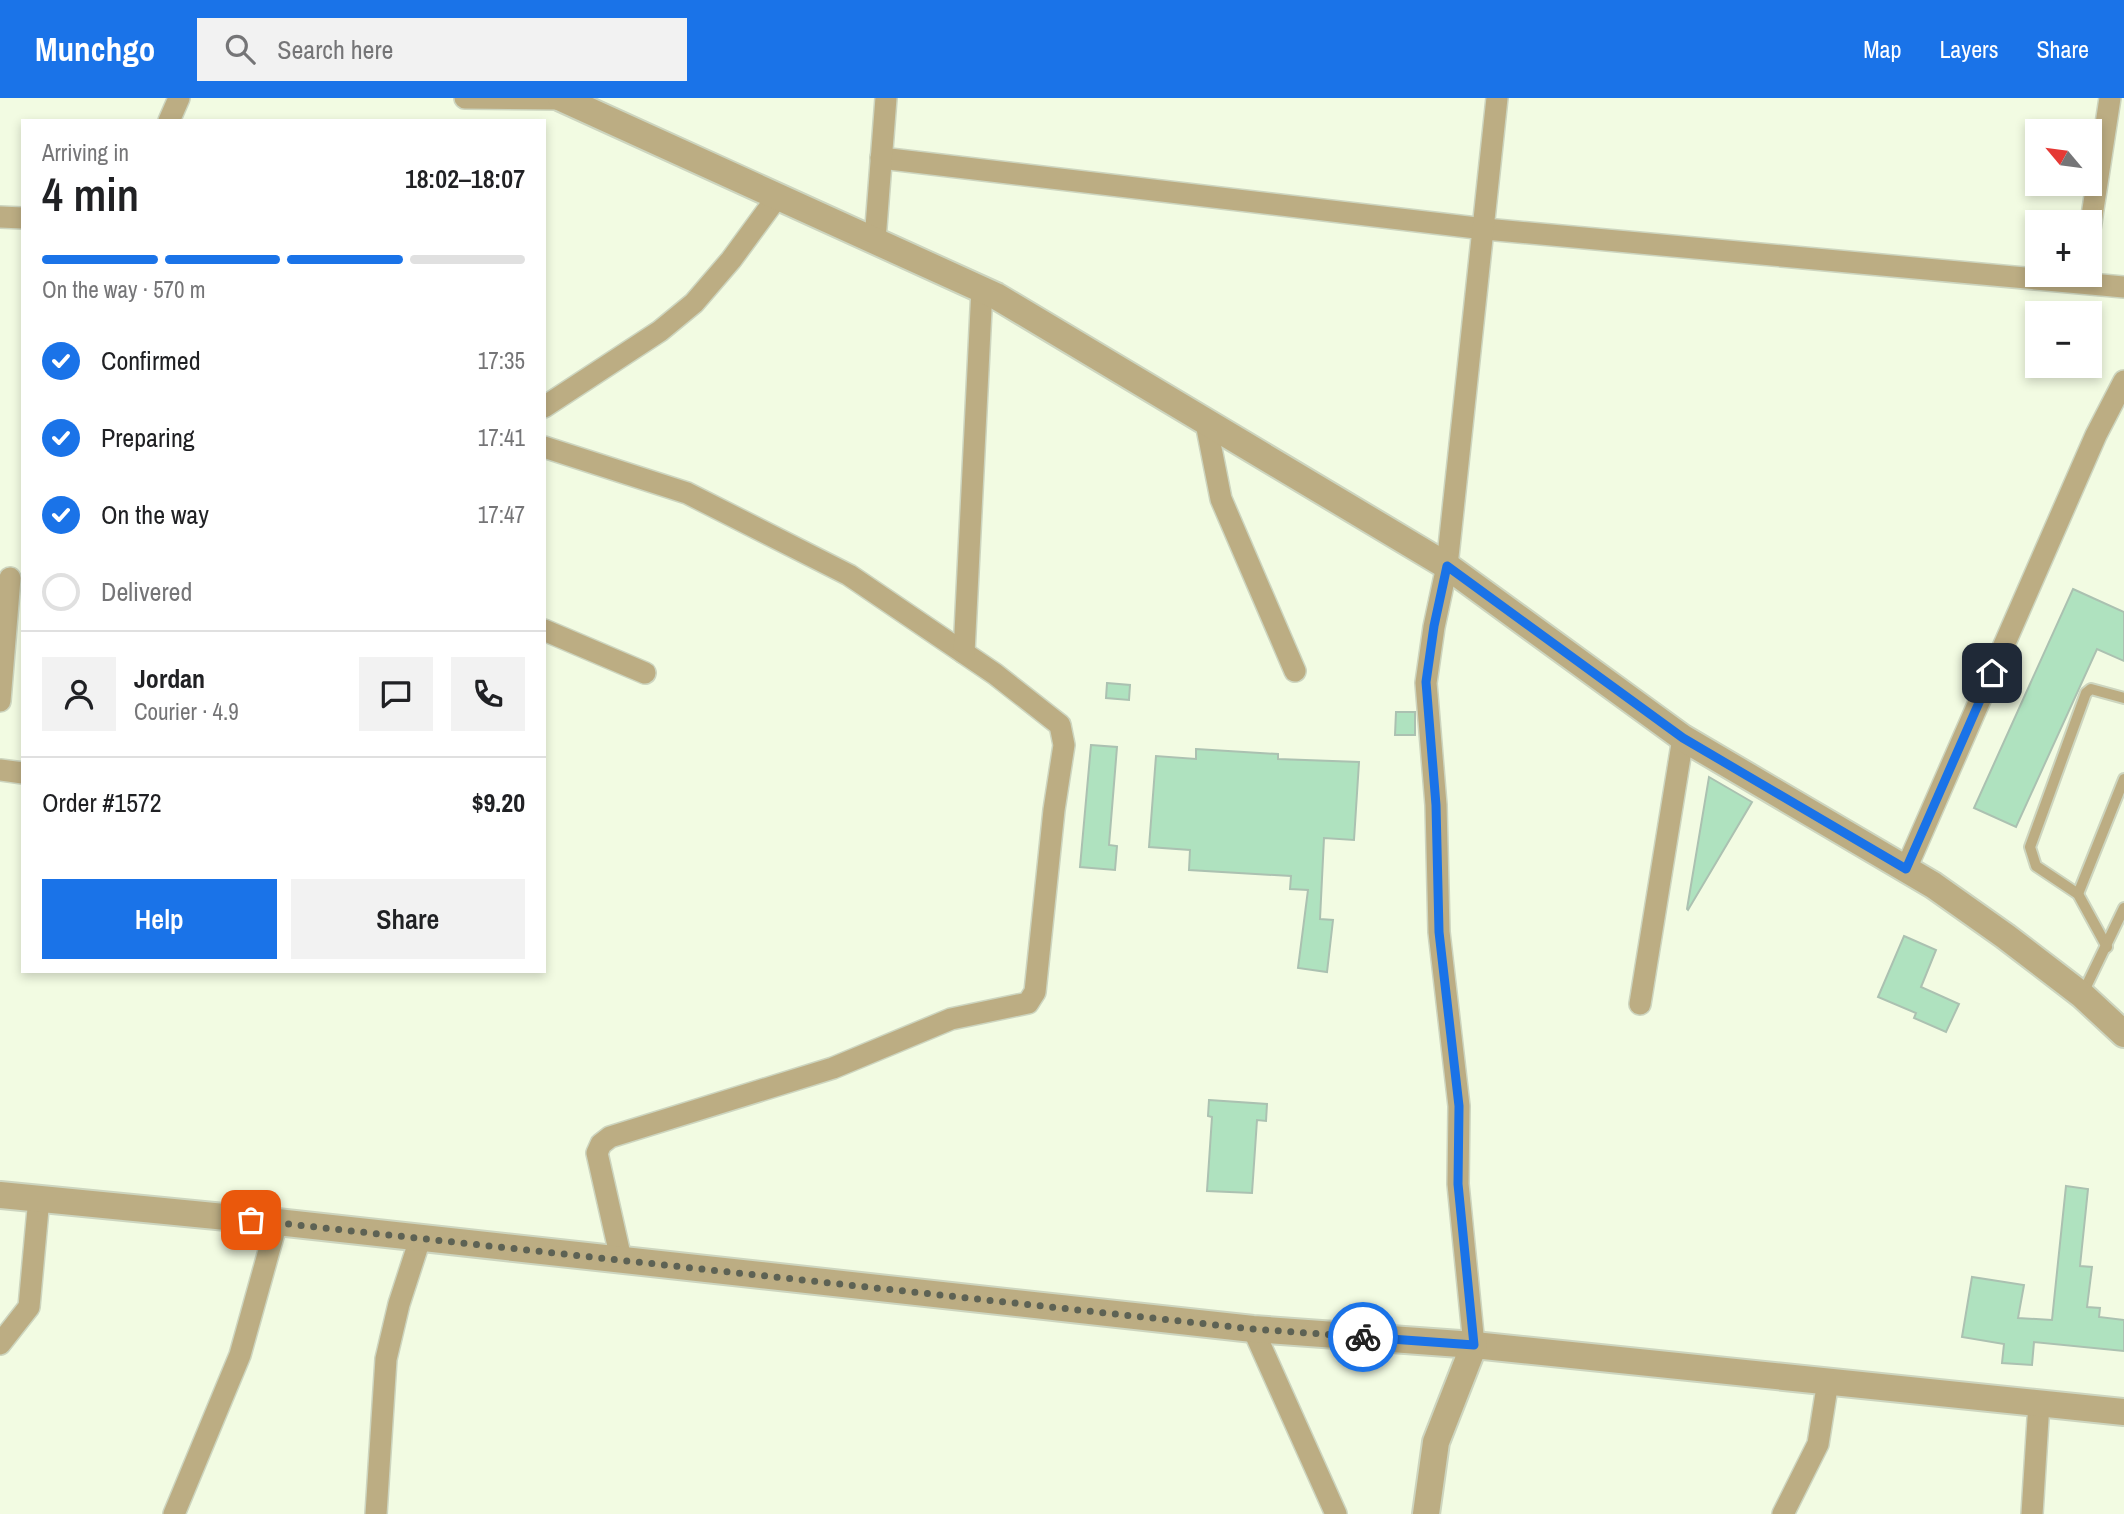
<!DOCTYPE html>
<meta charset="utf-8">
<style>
body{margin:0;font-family:"Archivo Narrow",sans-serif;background:#f2f2f2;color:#202124;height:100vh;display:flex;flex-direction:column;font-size:26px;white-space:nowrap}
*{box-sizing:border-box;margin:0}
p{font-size:23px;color:#757577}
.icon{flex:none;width:38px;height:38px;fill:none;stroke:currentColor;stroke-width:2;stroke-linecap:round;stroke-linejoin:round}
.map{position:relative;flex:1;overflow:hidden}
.sheet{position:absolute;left:21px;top:21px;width:525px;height:854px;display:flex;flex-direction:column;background:#fff;border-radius:0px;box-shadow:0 4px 10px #0003}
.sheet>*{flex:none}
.needle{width:46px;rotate:299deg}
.tools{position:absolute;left:2025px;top:21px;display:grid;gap:14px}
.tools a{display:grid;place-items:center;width:77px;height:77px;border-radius:0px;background:#fff;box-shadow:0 4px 10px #0003;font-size:35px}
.pin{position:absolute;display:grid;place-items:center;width:60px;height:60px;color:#fff;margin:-30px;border-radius:14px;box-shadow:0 4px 10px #0006}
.courier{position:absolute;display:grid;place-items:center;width:70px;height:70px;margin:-35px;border:5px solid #1a73e8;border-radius:50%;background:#fff;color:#222;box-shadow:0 2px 9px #0007}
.summary em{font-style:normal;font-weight:600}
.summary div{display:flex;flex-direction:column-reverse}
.summary{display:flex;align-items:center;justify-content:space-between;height:119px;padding:0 21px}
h1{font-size:46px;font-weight:600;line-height:52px}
.bar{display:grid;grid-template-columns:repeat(4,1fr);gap:10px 7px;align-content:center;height:84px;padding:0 21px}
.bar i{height:9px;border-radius:5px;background:#e0e0e0}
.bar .selected{background:#1a73e8}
.bar p{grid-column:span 4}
.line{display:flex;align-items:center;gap:18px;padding:0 21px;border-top:2px solid #e0e0e0}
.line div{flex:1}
.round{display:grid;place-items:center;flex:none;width:74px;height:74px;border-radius:0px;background:#f2f2f2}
ol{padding:0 21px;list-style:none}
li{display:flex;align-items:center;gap:21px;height:77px}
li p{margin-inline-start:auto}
li .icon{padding:7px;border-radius:50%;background:#1a73e8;color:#fff;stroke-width:4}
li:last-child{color:#757577}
li i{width:38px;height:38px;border:4px solid #e0e0e0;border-radius:50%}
.cta{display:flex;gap:14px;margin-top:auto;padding:14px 21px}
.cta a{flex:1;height:80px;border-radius:0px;background:#1a73e8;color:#fff;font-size:28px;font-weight:600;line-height:80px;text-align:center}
.cta a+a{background:#f2f2f2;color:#202124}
header{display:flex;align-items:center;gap:42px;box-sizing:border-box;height:98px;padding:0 35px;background:#1a73e8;color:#fff}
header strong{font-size:33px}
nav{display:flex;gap:38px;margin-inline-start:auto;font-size:24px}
.search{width:490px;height:63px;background:#f2f2f2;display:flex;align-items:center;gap:18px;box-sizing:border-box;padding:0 24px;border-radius:0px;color:#757577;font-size:26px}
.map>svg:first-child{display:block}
</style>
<header>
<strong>Munchgo</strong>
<div class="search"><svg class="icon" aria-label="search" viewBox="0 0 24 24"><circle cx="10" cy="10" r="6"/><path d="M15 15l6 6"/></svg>Search here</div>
<nav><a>Map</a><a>Layers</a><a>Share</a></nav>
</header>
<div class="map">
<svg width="2124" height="1416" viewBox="0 0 2124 1416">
<rect width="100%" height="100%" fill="#f2fbe2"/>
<g fill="#afe2bf" stroke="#abc1b1" stroke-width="2">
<polygon points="2073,491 2124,514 2124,563 2097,551 2016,729 1974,710"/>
<polygon points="1107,585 1130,587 1129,602 1106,600"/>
<polygon points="1396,614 1415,614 1415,637 1395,637"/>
<polygon points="1091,647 1117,649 1109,747 1117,748 1115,772 1080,769"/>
<polygon points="1196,651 1278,656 1278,661 1359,664 1354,742 1324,740 1320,821 1333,822 1327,874 1298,870 1308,792 1290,791 1291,778 1189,772 1190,752 1149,749 1156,658 1196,661"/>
<polygon points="1709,679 1752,704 1688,812 1687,811"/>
<polygon points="1904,838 1936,852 1921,889 1959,906 1946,934 1914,920 1916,915 1878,899"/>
<polygon points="1209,1002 1267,1006 1266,1023 1257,1022 1252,1095 1207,1093 1212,1019 1208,1018"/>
<polygon points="2066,1088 2088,1091 2080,1168 2092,1169 2087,1209 2100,1210 2099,1219 2124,1222 2124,1253 2034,1244 2032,1267 2002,1265 2004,1246 1962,1239 1972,1179 2024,1187 2018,1220 2052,1222"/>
</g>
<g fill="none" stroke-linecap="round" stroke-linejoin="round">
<defs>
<g id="service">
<polyline points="2078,796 2124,681"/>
<polyline points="2107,849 2078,796 2036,768 2030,749 2086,595 2091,591 2124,600"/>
<polyline points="2082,897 2124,810"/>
</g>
<g id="minor">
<polyline points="465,0 562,1"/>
<polyline points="169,23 179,0"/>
<polyline points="881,60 1485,131 2124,189"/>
<polyline points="0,119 23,120"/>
<polyline points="2090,131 2110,0"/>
<polyline points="875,142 886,0"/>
<polyline points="544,309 660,233 694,205 731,162 778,98"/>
<polyline points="1206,325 1221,401 1295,573"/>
<polyline points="544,349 687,395 849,477 995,576 1060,627 1064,647 1054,712 1035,894 1028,905 951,921 833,970 610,1039 601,1046 597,1055 621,1161"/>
<polyline points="544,532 645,575"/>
<polyline points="964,555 982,191"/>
<polyline points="0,603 10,480"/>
<polyline points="0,672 23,675"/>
<polyline points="1906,771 2096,337 2124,283"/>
<polyline points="1640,906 1683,640"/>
<polyline points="1253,1231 1336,1416"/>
<polyline points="0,1246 29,1209 39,1100"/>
<polyline points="1474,1247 1458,1086 1459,1008 1439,834 1436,707 1426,585 1434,529 1447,468 1497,0"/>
<polyline points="174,1416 240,1257 277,1124"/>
<polyline points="376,1416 386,1261 399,1206 420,1141"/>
<polyline points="1783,1416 1818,1346 1828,1283"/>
<polyline points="2032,1416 2039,1305"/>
</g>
<g id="tertiary">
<polyline points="561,0 996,198 1447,468 1683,640 1933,787 2005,838 2082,897 2124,936"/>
<polyline points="0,1097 277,1124 1253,1231 1474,1247 2124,1314"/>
<polyline points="1426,1416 1436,1344 1474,1247"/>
</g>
</defs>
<use href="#service" stroke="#cdd5bf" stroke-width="14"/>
<use href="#minor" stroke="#cdd5bf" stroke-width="24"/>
<use href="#tertiary" stroke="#cdd5bf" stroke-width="30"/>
<use href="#service" stroke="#bcad83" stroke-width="10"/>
<use href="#minor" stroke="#bcad83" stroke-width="21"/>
<use href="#tertiary" stroke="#bcad83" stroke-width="26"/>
</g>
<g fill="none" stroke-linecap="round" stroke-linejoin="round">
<polyline stroke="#5d6254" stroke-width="7" stroke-dasharray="0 12.6" points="251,1122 1253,1231 1363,1239"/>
<polyline stroke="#1a73e8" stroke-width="9" points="1363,1239 1474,1247 1458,1086 1459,1008 1439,834 1436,707 1426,584 1434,528 1447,468 1683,640 1906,771 1992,575"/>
</g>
</svg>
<div class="tools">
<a><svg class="needle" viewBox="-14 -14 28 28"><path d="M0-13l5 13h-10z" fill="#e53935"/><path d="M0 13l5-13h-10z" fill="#757577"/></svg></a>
<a>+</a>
<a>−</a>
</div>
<div class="pin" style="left:251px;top:1122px;background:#ea580c"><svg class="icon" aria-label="bag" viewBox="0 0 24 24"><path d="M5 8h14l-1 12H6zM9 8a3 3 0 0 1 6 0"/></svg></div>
<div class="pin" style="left:1992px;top:575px;background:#1f2937"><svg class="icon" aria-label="home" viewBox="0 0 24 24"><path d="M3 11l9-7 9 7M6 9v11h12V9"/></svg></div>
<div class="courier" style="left:1363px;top:1239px"><svg class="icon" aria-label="bike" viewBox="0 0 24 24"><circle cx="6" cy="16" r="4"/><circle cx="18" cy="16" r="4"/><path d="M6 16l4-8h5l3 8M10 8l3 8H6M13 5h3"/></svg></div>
<section class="sheet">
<div class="summary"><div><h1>4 min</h1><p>Arriving in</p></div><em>18:02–18:07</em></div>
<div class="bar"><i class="selected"></i><i class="selected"></i><i class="selected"></i><i></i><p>On the way · 570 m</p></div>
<ol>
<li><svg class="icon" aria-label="check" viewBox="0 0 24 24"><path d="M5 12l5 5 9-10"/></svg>Confirmed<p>17:35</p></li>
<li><svg class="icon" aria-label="check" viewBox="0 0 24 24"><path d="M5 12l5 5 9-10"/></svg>Preparing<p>17:41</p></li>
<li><svg class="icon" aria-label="check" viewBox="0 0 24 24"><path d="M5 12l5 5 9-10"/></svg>On the way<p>17:47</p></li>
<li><i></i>Delivered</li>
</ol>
<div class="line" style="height:126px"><a class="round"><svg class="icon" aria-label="person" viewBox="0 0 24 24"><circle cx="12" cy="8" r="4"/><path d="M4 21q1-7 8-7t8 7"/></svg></a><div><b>Jordan</b><p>Courier · 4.9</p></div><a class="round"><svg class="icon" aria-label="chat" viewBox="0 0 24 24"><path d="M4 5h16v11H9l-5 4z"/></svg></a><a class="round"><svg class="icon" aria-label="phone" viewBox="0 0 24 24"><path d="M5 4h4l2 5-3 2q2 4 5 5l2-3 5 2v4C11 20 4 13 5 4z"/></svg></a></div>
<div class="line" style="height:91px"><div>Order #1572</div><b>$9.20</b></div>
<div class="cta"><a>Help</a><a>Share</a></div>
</section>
</div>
